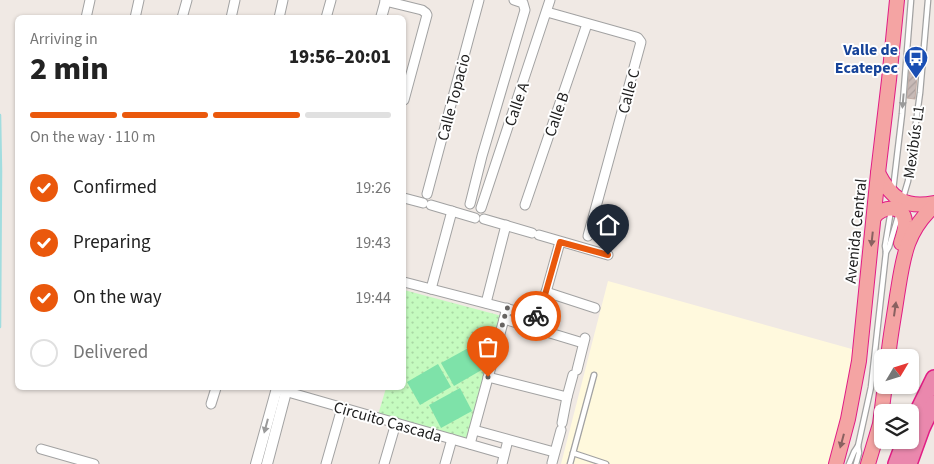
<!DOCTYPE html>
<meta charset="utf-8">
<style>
body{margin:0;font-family:"Source Sans 3",sans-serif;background:#f6f6f6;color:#222;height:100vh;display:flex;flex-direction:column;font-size:19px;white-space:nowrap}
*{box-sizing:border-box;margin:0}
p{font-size:16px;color:#767676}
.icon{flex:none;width:28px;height:28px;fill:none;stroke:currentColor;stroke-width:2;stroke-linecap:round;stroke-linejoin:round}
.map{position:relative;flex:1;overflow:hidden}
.sheet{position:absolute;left:15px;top:15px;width:391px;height:375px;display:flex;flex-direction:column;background:#fff;border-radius:8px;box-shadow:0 1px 4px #0004}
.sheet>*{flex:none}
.needle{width:32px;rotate:52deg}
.buttons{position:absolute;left:874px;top:349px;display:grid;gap:10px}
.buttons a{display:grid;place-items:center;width:45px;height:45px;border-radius:8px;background:#fff;box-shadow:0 1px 4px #0004;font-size:25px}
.pin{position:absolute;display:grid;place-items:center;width:42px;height:42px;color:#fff;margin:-51px -21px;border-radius:50% 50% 50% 0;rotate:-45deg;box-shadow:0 0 5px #0007}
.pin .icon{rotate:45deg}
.courier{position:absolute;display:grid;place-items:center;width:50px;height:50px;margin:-25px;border:4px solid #ea580c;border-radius:50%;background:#fff;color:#222;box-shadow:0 1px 6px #0007}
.headline em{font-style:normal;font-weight:800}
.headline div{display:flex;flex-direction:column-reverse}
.headline{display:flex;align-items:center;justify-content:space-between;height:85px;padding:0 15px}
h1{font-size:32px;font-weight:800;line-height:38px}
.bar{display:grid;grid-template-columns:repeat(4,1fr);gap:8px 5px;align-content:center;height:60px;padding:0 15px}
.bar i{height:6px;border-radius:4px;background:#e0e0e0}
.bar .current{background:#ea580c}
.bar p{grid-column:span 4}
ol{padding:0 15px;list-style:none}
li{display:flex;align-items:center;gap:15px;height:55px}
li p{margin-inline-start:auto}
li .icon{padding:5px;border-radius:50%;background:#ea580c;color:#fff;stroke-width:4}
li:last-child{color:#767676}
li i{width:28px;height:28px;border:2px solid #e0e0e0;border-radius:50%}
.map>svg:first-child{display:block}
</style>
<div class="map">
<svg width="934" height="464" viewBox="0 0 934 464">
<defs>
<pattern id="park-dots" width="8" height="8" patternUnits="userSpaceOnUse" patternTransform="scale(1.25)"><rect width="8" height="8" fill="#c5fbbf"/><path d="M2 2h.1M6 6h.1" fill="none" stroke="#a9d7a4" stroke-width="1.8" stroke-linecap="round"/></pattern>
<pattern id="building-hatch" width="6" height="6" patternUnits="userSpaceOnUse" patternTransform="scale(1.25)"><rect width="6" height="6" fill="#c7bab7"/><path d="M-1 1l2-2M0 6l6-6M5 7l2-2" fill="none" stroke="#aa9f9d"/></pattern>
</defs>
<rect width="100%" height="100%" fill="#f0e9e4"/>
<polygon fill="#fff9dd" points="608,281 859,351 829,464 561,464"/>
<polygon fill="url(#park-dots)" points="404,290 502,316 468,439 378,415 386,388 404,388"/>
<g fill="#7ee2a9">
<polygon points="472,346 485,368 454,386 441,363"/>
<polygon points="438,364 451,387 420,405 407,382"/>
<polygon points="460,388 472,411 441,428 429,405"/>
</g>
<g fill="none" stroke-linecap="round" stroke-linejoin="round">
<polyline stroke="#a2dddf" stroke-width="2.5" points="0,115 1,171 0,327"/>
</g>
<polygon fill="url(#building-hatch)" stroke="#c2ada5" points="910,63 918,64 915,99 907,98"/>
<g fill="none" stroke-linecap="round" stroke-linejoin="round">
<defs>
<g id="service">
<polyline points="893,190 902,114 911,0"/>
<polyline points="903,198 908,181 920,93 928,0"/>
<polyline points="886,252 889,247 899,213"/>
<polyline points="594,375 573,453 606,464"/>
<polyline points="570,464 573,453"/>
<polyline points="849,464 854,452 858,446"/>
<polyline points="856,464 859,453 858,446 871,387 886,252 885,246 891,210"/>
</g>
<g id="minor">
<polyline points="385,1 422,10 426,13 427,15 404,100"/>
<polyline points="547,12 636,37 638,38 641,42 588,236"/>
<polyline points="86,18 90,0"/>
<polyline points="135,18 139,0"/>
<polyline points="182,18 187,0"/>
<polyline points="231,18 235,0"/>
<polyline points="279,18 283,0"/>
<polyline points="326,18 331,0"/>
<polyline points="427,194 479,0"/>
<polyline points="404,198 423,203"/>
<polyline points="470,204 482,156 525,10 523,3 514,0"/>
<polyline points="431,205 475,218"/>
<polyline points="525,205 587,24"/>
<polyline points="481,208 550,0"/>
<polyline points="484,219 532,233"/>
<polyline points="539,235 608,255"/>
<polyline points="404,282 539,317"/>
<polyline points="431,289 452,211"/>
<polyline points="546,292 595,308"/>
<polyline points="486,303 506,225"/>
<polyline points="504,319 583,343"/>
<polyline points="536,328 560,242"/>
<polyline points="577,370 585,338"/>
<polyline points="488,377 567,397"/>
<polyline points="281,390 504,454"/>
<polyline points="211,404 216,388"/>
<polyline points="562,423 567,397 573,375"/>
<polyline points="474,430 554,452"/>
<polyline points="470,444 507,308"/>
<polyline points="41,449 94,464"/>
<polyline points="552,463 561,430"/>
<polyline points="326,464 342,408"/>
<polyline points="384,464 396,423"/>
<polyline points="445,464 452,439"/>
<polyline points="502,464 508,440"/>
</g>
<g id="tertiary">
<polyline points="381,18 386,0"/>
<polyline points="256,464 277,388"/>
<polyline points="267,464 287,388"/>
</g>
<g id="trunk">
<path d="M878 173C891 198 905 209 934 203"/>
<path d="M874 217C883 206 904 204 905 222 906 229 903 236 901 243"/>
<path d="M888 358C890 337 894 317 897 296 903 260 905 232 934 206"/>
<polyline points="836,464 848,419 859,361 878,173 889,80 897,0"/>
<polyline points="868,464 880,424 885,385"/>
</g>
<g id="motorway">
<polyline points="910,427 934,378"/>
<polyline points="896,464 905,440"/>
<polyline points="909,464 922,428 934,403"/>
</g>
</defs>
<use href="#service" stroke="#a2a2a2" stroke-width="7"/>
<use href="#minor" stroke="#a2a2a2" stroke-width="11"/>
<use href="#tertiary" stroke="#a2a2a2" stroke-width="12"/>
<use href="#trunk" stroke="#e11d85" stroke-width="16"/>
<use href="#motorway" stroke="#e11d85" stroke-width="18"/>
<use href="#service" stroke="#fff" stroke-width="4.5"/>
<use href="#minor" stroke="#fff" stroke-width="9"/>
<use href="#tertiary" stroke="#fff" stroke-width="10"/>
<use href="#trunk" stroke="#f4a4a3" stroke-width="14"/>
<use href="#motorway" stroke="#ea88ad" stroke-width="15"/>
</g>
<defs><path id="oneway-solid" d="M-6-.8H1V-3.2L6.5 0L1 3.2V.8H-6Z" transform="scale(1.25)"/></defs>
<g fill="#9a9a9a">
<use href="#oneway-solid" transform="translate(903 101) rotate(95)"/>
<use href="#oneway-solid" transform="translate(266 426) rotate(105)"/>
</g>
<g fill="#896160">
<use href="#oneway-solid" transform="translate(872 239) rotate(96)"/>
<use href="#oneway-solid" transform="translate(895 309) rotate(-82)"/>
<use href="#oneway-solid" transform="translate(842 441) rotate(105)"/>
</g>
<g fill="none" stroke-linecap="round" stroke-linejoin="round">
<polyline stroke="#686563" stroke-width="5" stroke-dasharray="0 9" points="488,377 507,308 536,316"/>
<polyline stroke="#ea580c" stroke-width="6" points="536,316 539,316 560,242 608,255"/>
</g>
<defs>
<symbol id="bus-pin" viewBox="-11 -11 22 30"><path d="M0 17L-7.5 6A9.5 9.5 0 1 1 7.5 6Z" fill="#1a4fb4" stroke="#fff"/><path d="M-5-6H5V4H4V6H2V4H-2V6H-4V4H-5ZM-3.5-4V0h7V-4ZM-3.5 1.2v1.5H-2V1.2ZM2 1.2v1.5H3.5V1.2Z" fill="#fff"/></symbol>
</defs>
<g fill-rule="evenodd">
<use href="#bus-pin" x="902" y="44" width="28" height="38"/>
</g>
<g text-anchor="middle" stroke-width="4" stroke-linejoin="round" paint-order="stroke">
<g font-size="16" font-weight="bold" fill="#164399" stroke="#fff" text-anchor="end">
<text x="898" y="55">Valle de<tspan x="898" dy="18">Ecatepec</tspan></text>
</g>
<g font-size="16" fill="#1e1e1e" stroke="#fff">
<text transform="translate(628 91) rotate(-75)" y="6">Calle C</text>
<text transform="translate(453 97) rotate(-75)" y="6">Calle Topacio</text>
<text transform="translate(516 104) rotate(-71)" y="6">Calle A</text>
<text transform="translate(556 114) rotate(-71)" y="6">Calle B</text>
<text transform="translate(913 142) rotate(-82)" y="6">Mexibús L1</text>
<text transform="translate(855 231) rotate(-84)" y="6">Avenida Central</text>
<text transform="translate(388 421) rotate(16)" y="6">Circuito Cascada</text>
</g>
</g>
</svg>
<div class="buttons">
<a><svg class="needle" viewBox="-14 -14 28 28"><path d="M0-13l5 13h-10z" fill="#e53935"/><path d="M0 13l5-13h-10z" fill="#767676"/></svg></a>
<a><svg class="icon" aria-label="layers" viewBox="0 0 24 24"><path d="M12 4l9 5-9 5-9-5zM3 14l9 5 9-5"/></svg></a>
</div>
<div class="pin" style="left:488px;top:377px;background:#ea580c"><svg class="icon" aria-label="bag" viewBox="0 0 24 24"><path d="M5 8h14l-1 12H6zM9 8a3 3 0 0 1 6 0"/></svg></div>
<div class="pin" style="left:608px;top:255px;background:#1f2937"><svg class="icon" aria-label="home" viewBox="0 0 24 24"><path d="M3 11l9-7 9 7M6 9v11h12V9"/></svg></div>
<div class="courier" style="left:536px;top:316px"><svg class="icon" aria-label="bike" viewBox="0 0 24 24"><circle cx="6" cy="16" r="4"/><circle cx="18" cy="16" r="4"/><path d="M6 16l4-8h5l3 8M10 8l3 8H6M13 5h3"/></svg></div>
<section class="sheet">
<div class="headline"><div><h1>2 min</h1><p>Arriving in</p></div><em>19:56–20:01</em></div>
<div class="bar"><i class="current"></i><i class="current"></i><i class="current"></i><i></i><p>On the way · 110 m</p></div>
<ol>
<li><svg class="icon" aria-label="check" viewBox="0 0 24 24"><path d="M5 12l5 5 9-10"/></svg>Confirmed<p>19:26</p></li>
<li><svg class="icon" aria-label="check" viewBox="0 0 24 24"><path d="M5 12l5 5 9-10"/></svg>Preparing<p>19:43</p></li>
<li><svg class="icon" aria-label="check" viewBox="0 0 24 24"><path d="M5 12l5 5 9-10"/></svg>On the way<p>19:44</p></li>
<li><i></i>Delivered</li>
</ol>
</section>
</div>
